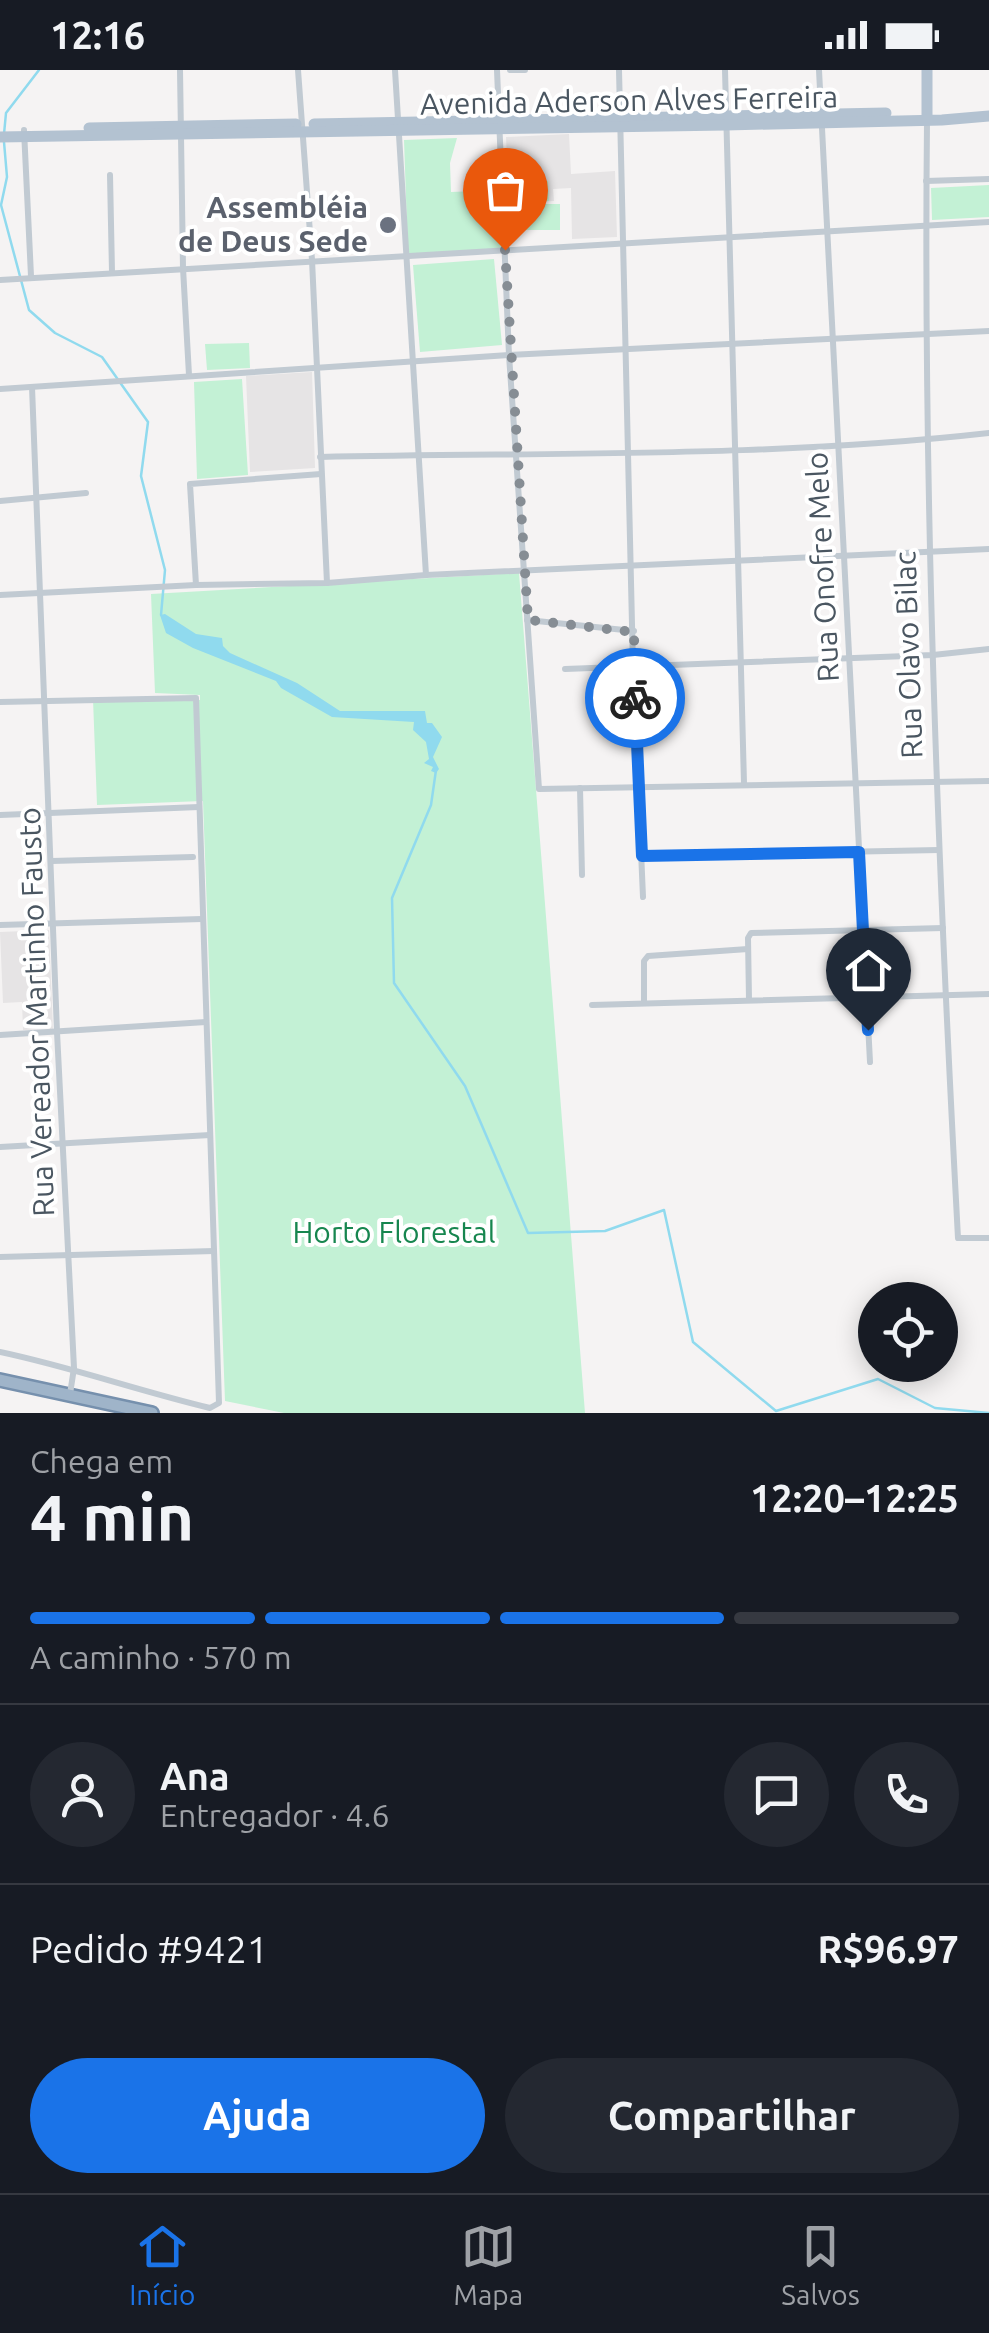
<!DOCTYPE html>
<html lang="pt">
<meta charset="utf-8">
<style>
body{margin:0;font-family:Ubuntu,sans-serif;background:#242831;color:#f1f3f6;height:100vh;display:flex;flex-direction:column;font-size:38px;white-space:nowrap}
*{box-sizing:border-box;margin:0}
p{font-size:32px;color:#9ea1a6}
.icon{flex:none;width:55px;height:55px;fill:none;stroke:currentColor;stroke-width:2;stroke-linecap:round;stroke-linejoin:round}
.map{position:relative;height:1343px;overflow:hidden}
.drawer{display:flex;flex-direction:column;background:#171b24;flex:1}
.drawer>*{flex:none}
.buttons{position:absolute;left:858px;top:1212px;display:grid;gap:20px}
.buttons a{display:grid;place-items:center;width:100px;height:100px;border-radius:50%;background:#171b24;box-shadow:0 5px 25px #0003;font-size:50px}
.pin{position:absolute;display:grid;place-items:center;width:85px;height:85px;color:#fff;margin:-102px -42px;border-radius:50% 50% 50% 0;rotate:-45deg;box-shadow:0 0 10px #0007}
.pin .icon{rotate:45deg}
.courier{position:absolute;display:grid;place-items:center;width:100px;height:100px;margin:-50px;border:8px solid #1a73e8;border-radius:50%;background:#fff;color:#222;box-shadow:0 2px 12px #0007}
.headline em{font-style:normal;font-weight:700}
.headline div{display:flex;flex-direction:column-reverse}
.headline{display:flex;align-items:center;justify-content:space-between;height:170px;padding:0 30px}
h1{font-size:65px;font-weight:700;line-height:75px}
.bar{display:grid;grid-template-columns:repeat(4,1fr);gap:15px 10px;align-content:center;height:120px;padding:0 30px}
.bar i{height:12px;border-radius:8px;background:#363941}
.bar .current{background:#1a73e8}
.bar p{grid-column:span 4}
.line{display:flex;align-items:center;gap:25px;padding:0 30px;border-top:2px solid #363941}
.line div{flex:1}
.round{display:grid;place-items:center;flex:none;width:105px;height:105px;border-radius:52px;background:#242831}
.cta{display:flex;gap:20px;margin-top:auto;padding:20px 30px}
.cta a{flex:1;height:115px;border-radius:60px;background:#1a73e8;color:#fff;font-size:40px;font-weight:700;line-height:115px;text-align:center}
.cta a+a{background:#242831;color:#f1f3f6}
.status{display:flex;justify-content:space-between;align-items:center;height:70px;padding:0 50px;background:#171b24;direction:ltr}
.status svg{height:28px;fill:currentColor}
.tabs{display:flex;justify-content:space-around;align-items:center;height:140px;border-top:2px solid #363941;background:#171b24;font-size:28px;color:#9ea1a6}
.tabs a{display:grid;justify-items:center;gap:5px}
.tabs .current{color:#1a73e8}
.map>svg:first-child{display:block}
</style>
<div class="status"><b>12:16</b><svg viewBox="0 0 49 12"><path d="M0 12V9h3v3zM5 12V6h3v6zM10 12V3h3v9zM15 12V0h3v12zM26 1h20v11H26zM47 4h2v5h-2z"/></svg></div>
<div class="map">
<svg width="989" height="1343" viewBox="0 0 989 1343">
<rect width="100%" height="100%" fill="#f5f3f3"/>
<g fill="#e6e4e5">
<polygon points="569,64 571,104 615,101 617,167 572,169 571,118 553,119 554,131 509,133 506,67"/>
<polygon points="312,302 315,398 250,402 246,306"/>
<polygon points="49,860 53,959 23,960 22,932 3,933 0,862"/>
</g>
<g fill="#c3f1d5">
<polygon points="457,68 450,93 451,122 501,120 503,181 408,185 404,70"/>
<polygon points="548,111 549,131 518,132 517,112"/>
<polygon points="989,115 989,147 932,150 931,118"/>
<rect x="518" y="134" width="42" height="26"/>
<polygon points="494,189 502,275 420,282 413,195"/>
<polygon points="249,273 250,298 207,300 205,274"/>
<polygon points="242,309 248,405 197,409 194,312"/>
<polygon points="519,503 585,1343 284,1343 225,1331 203,731 97,735 93,629 200,630 200,625 155,623 151,524"/>
</g>
<polygon fill="#90daee" points="165,544 196,564 222,568 223,576 230,583 297,613 340,641 425,641 427,653 432,653 442,667 433,687 439,699 436,703 431,701 433,697 424,693 429,689 426,672 413,660 414,652 332,647 281,618 276,611 193,578 166,563 160,545"/>
<g fill="none" stroke-linecap="round" stroke-linejoin="round">
<g stroke="#90daee" stroke-width="2.5">
<polyline points="4,64 6,43 39,0"/>
<polyline points="4,72 7,107 1,135 29,240 55,263 102,287 148,352 141,406 165,500 161,545"/>
<polyline points="436,700 431,735 392,828 394,913 465,1016 528,1163 605,1161 664,1140 693,1272 776,1341 878,1309 935,1338 989,1343"/>
</g>
<defs>
<polyline id="trunk" points="0,1310 152,1343"/>
</defs>
<use href="#trunk" stroke="#7690ad" stroke-width="16"/>
<g stroke="#c1cad2" stroke-width="6">
<polyline points="180,0 183,198 189,305"/>
<polyline points="298,0 312,190 327,513"/>
<polyline points="395,0 426,505"/>
<polyline points="497,0 509,285 539,719 989,711"/>
<polyline points="510,0 525,0"/>
<polyline points="619,0 633,597 643,827"/>
<polyline points="725,0 744,713"/>
<polyline points="819,0 870,992"/>
<path d="M927 52C923 424 938 796 958 1168H989"/>
<polyline points="24,60 31,206"/>
<polyline points="110,105 112,202"/>
<polyline points="926,111 989,109"/>
<polyline points="0,210 989,152"/>
<polyline points="32,317 57,962 74,1298 70,1324"/>
<polyline points="0,319 509,285 989,261"/>
<path d="M320 387C544 382 767 388 989 363"/>
<polyline points="0,431 86,423"/>
<polyline points="196,515 190,414 321,404"/>
<polyline points="0,525 196,515 327,513 426,505 989,479"/>
<polyline points="527,550 634,561"/>
<polyline points="565,599 933,585 989,579"/>
<path d="M0 632 196 628 219 1333 210 1338C139 1321 71 1297 0 1282"/>
<polyline points="580,718 582,805"/>
<polyline points="0,745 199,737"/>
<polyline points="642,786 939,780"/>
<polyline points="52,791 193,787"/>
<polyline points="0,855 202,849"/>
<polyline points="749,930 748,868 751,863 943,858"/>
<polyline points="644,932 644,891 648,886 748,879"/>
<polyline points="592,935 989,924"/>
<polyline points="0,965 206,952"/>
<polyline points="0,1077 210,1065"/>
<polyline points="0,1187 214,1181"/>
</g>
<g stroke="#b3c2d1" stroke-width="11">
<polyline points="927,0 927,50"/>
<polyline points="314,54 886,43"/>
<polyline points="89,58 296,54"/>
<polyline points="0,67 726,55 942,50 989,46"/>
</g>
<use href="#trunk" stroke="#9fb4c9" stroke-width="11"/>
</g>
<g fill="none" stroke-linecap="round" stroke-linejoin="round">
<polyline stroke="#868d94" stroke-width="10" stroke-dasharray="0 18" points="505,180 528,550 634,562 635,628"/>
<polyline stroke="#1a73e8" stroke-width="12" points="635,628 642,786 859,782 868,960"/>
</g>
<circle fill="#6b7280" stroke="#fff" stroke-width="4" cx="388" cy="155" r="10"/>
<g text-anchor="middle" stroke-width="8" stroke-linejoin="round" paint-order="stroke">
<g font-size="30" fill="#4a5661" stroke="#fff">
<text transform="translate(629 31) rotate(-1)" y="10">Avenida Aderson Alves Ferreira</text>
<text transform="translate(823 497) rotate(-93)" y="10">Rua Onofre Melo</text>
<text transform="translate(909 585) rotate(-92)" y="10">Rua Olavo Bilac</text>
<text transform="translate(37 942) rotate(-92)" y="10">Rua Vereador Martinho Fausto</text>
</g>
<g font-size="30" font-weight="bold" fill="#5b616d" stroke="#fff" text-anchor="end">
<text x="368" y="148">Assembléia<tspan x="368" dy="34">de Deus Sede</tspan></text>
</g>
<g font-size="30" fill="#17864f" stroke="#fff">
<text x="394" y="1173">Horto Florestal</text>
</g>
</g>
</svg>
<div class="buttons">
<a><svg class="icon" aria-label="locate" viewBox="0 0 24 24"><circle cx="12" cy="12" r="6"/><path d="M12 2v4M12 18v4M2 12h4M18 12h4"/></svg></a>
</div>
<div class="pin" style="left:505px;top:180px;background:#ea580c"><svg class="icon" aria-label="bag" viewBox="0 0 24 24"><path d="M5 8h14l-1 12H6zM9 8a3 3 0 0 1 6 0"/></svg></div>
<div class="pin" style="left:868px;top:960px;background:#1f2937"><svg class="icon" aria-label="home" viewBox="0 0 24 24"><path d="M3 11l9-7 9 7M6 9v11h12V9"/></svg></div>
<div class="courier" style="left:635px;top:628px"><svg class="icon" aria-label="bike" viewBox="0 0 24 24"><circle cx="6" cy="16" r="4"/><circle cx="18" cy="16" r="4"/><path d="M6 16l4-8h5l3 8M10 8l3 8H6M13 5h3"/></svg></div>
</div>
<section class="drawer">
<div class="headline"><div><h1>4 min</h1><p>Chega em</p></div><em>12:20–12:25</em></div>
<div class="bar"><i class="current"></i><i class="current"></i><i class="current"></i><i></i><p>A caminho · 570 m</p></div>
<div class="line" style="height:180px"><a class="round"><svg class="icon" aria-label="person" viewBox="0 0 24 24"><circle cx="12" cy="8" r="4"/><path d="M4 21q1-7 8-7t8 7"/></svg></a><div><b>Ana</b><p>Entregador · 4.6</p></div><a class="round"><svg class="icon" aria-label="chat" viewBox="0 0 24 24"><path d="M4 5h16v11H9l-5 4z"/></svg></a><a class="round"><svg class="icon" aria-label="phone" viewBox="0 0 24 24"><path d="M5 4h4l2 5-3 2q2 4 5 5l2-3 5 2v4C11 20 4 13 5 4z"/></svg></a></div>
<div class="line" style="height:130px"><div>Pedido #9421</div><b>R$96.97</b></div>
<div class="cta"><a>Ajuda</a><a>Compartilhar</a></div>
</section>
<nav class="tabs">
<a class="current"><svg class="icon" aria-label="home" viewBox="0 0 24 24"><path d="M3 11l9-7 9 7M6 9v11h12V9"/></svg>Início</a>
<a><svg class="icon" aria-label="map" viewBox="0 0 24 24"><path d="M3 6l6-2 6 2 6-2v14l-6 2-6-2-6 2zM9 4v14M15 6v14"/></svg>Mapa</a>
<a><svg class="icon" aria-label="saved" viewBox="0 0 24 24"><path d="M7 4h10v16l-5-4-5 4z"/></svg>Salvos</a>
</nav>
